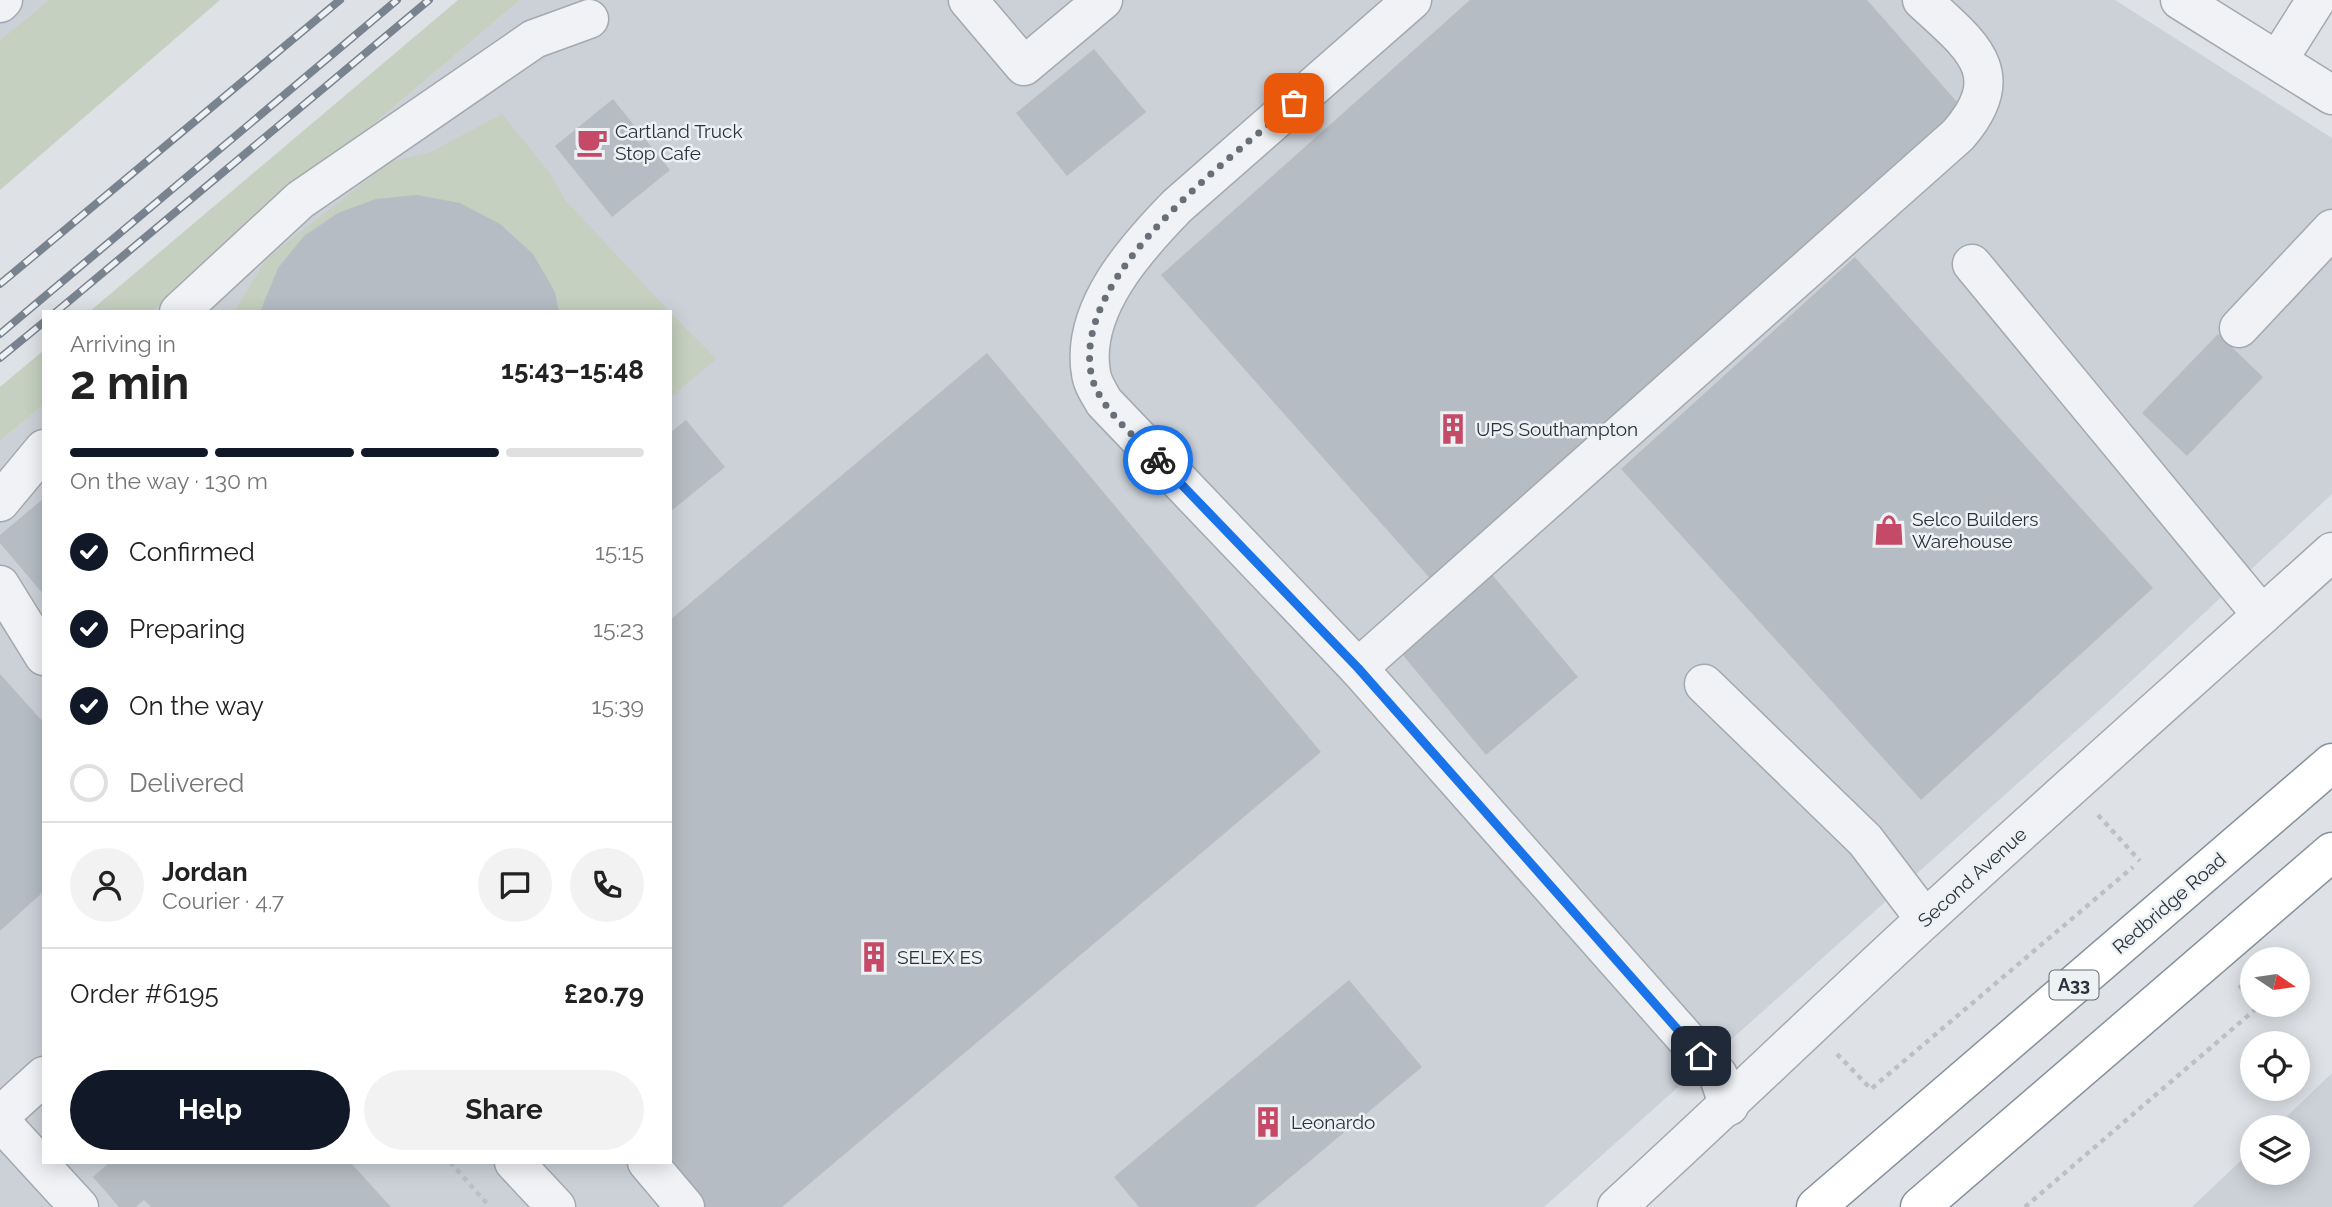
<!DOCTYPE html>
<meta charset="utf-8">
<style>
body{margin:0;font-family:Raleway,sans-serif;background:#f2f2f2;color:#222;height:100vh;display:flex;flex-direction:column;font-size:26px;white-space:nowrap}
*{box-sizing:border-box;margin:0}
p{font-size:23px;color:#767676}
.icon{flex:none;width:38px;height:38px;fill:none;stroke:currentColor;stroke-width:2;stroke-linecap:round;stroke-linejoin:round}
.map{position:relative;flex:1;overflow:hidden}
.details{position:absolute;left:42px;top:310px;width:630px;height:854px;display:flex;flex-direction:column;background:#fff;border-radius:0px;box-shadow:0 4px 18px #0003}
.details>*{flex:none}
.needle{width:46px;rotate:103deg}
.controls{position:absolute;left:2240px;top:947px;display:grid;gap:14px}
.controls a{display:grid;place-items:center;width:70px;height:70px;border-radius:50%;background:#fff;box-shadow:0 4px 18px #0003;font-size:35px}
.pin{position:absolute;display:grid;place-items:center;width:60px;height:60px;color:#fff;margin:-30px;border-radius:14px;box-shadow:0 4px 10px #0006}
.courier{position:absolute;display:grid;place-items:center;width:70px;height:70px;margin:-35px;border:5px solid #1a73e8;border-radius:50%;background:#fff;color:#222;box-shadow:0 2px 9px #0007}
.overview em{font-style:normal;font-weight:700}
.overview div{display:flex;flex-direction:column-reverse}
.overview{display:flex;align-items:center;justify-content:space-between;height:119px;padding:0 28px}
h1{font-size:46px;font-weight:700;line-height:52px}
.bar{display:grid;grid-template-columns:repeat(4,1fr);gap:10px 7px;align-content:center;height:84px;padding:0 28px}
.bar i{height:9px;border-radius:5px;background:#e0e0e0}
.bar .active{background:#111827}
.bar p{grid-column:span 4}
.line{display:flex;align-items:center;gap:18px;padding:0 28px;border-top:2px solid #e0e0e0}
.line div{flex:1}
.round{display:grid;place-items:center;flex:none;width:74px;height:74px;border-radius:37px;background:#f2f2f2}
ol{padding:0 28px;list-style:none}
li{display:flex;align-items:center;gap:21px;height:77px}
li p{margin-inline-start:auto}
li .icon{padding:7px;border-radius:50%;background:#111827;color:#fff;stroke-width:4}
li:last-child{color:#767676}
li i{width:38px;height:38px;border:4px solid #e0e0e0;border-radius:50%}
.button{display:flex;gap:14px;margin-top:auto;padding:14px 28px}
.button a{flex:1;height:80px;border-radius:42px;background:#111827;color:#fff;font-size:28px;font-weight:700;line-height:80px;text-align:center}
.button a+a{background:#f2f2f2;color:#222}
.map>svg:first-child{display:block}
</style>
<div class="map">
<svg width="2332" height="1207" viewBox="0 0 2332 1207">
<rect width="100%" height="100%" fill="#dee2e6"/>
<g fill="#ccd1d8">
<polygon points="0,0 49,0 0,40"/>
<polygon points="520,0 2115,0 2332,138 2332,494 2113,698 1544,1207 0,1207 0,441 44,404 44,1162 670,1162 670,312 153,311"/>
<polygon points="2332,1073 2332,1207 2192,1207 2252,1150 2252,1172 2298,1172 2298,1127 2276,1127"/>
</g>
<g fill="#c5d0c0">
<polygon points="49,0 220,0 0,190 0,40"/>
<polygon points="458,0 520,0 153,311 89,312"/>
<polygon points="502,114 549,172 565,200 670,312 234,312 266,259 390,162 431,152"/>
<polygon points="670,312 716,359 670,398"/>
<polygon points="44,350 44,404 0,441 0,387"/>
</g>
<g fill="#b5bcc3">
<polygon points="1470,0 1867,0 1965,111 1435,584 1161,275"/>
<polygon points="1094,49 1146,112 1067,176 1016,113"/>
<polygon points="613,99 670,170 612,217 555,146"/>
<polygon points="417,195 460,203 500,224 533,254 555,292 559,312 260,312 278,268 304,236 338,213 376,199"/>
<polygon points="1855,257 2153,588 1921,800 1621,469"/>
<polygon points="2218,334 2263,377 2187,456 2142,413"/>
<polygon points="987,353 1321,752 782,1207 704,1207 666,1162 670,1162 670,620"/>
<polygon points="686,420 725,467 670,512 670,433"/>
<polygon points="44,498 44,595 0,543 0,535"/>
<polygon points="1489,571 1578,677 1486,755 1397,648"/>
<polygon points="0,674 44,723 44,891 0,931"/>
<polygon points="1349,980 1422,1067 1255,1207 1139,1207 1114,1177"/>
<polygon points="110,1162 350,1162 391,1207 151,1207 144,1200 136,1207 119,1207 93,1177"/>
</g>
<g fill="none" stroke-linecap="round" stroke-linejoin="round">
<defs>
<g id="minor">
<polyline points="968,0 1024,66 1103,0"/>
<path d="M1412 0 1177 206C1137 247 1080 309 1091 373 1092 383 1099 393 1104 402L1358 668 1718 1075 1729 1106"/>
<polyline points="2180,0 2332,95"/>
<polyline points="0,3 3,0"/>
<polyline points="2278,60 2316,0"/>
<polyline points="1972,264 2262,615"/>
<polyline points="179,312 300,200 534,39 589,19"/>
<polyline points="2239,328 2332,229"/>
<polyline points="0,502 44,449"/>
<polyline points="0,585 44,656"/>
<path d="M1358 668 1958 135C2013 72 1969 44 1922 0"/>
<polyline points="1704,684 1865,840 1925,919"/>
<polyline points="0,1116 44,1076"/>
<polyline points="0,1121 79,1207"/>
<polyline points="514,1162 556,1207"/>
<polyline points="647,1162 685,1207"/>
<path d="M1617 1207C1720 1113 1820 1016 1923 921 2058 797 2196 675 2332 552"/>
</g>
<g id="highway">
<polyline points="1816,1207 2332,763"/>
<polyline points="1920,1207 2332,852"/>
</g>
</defs>
<use href="#minor" stroke="#a4a9b0" stroke-width="41"/>
<use href="#highway" stroke="#86919c" stroke-width="41"/>
<g stroke="#bcc0c5" stroke-width="4.5" stroke-dasharray="5 5" stroke-linecap="butt">
<polyline points="2098,815 2140,861"/>
<polyline points="2239,985 2252,1000"/>
<polyline points="1837,1054 1871,1089 2133,867"/>
<polyline points="450,1162 490,1207"/>
<polyline points="2025,1207 2258,1007 2256,1004"/>
</g>
<use href="#minor" stroke="#f0f2f5" stroke-width="38"/>
<use href="#highway" stroke="#fff" stroke-width="38"/>
<defs>
<g id="rail">
<polyline points="0,284 340,0"/>
<polyline points="56,312 429,0"/>
<polyline points="0,334 397,0"/>
<polyline points="0,358 44,322"/>
</g>
</defs>
<use href="#rail" stroke="#78838f" stroke-width="8"/>
<use href="#rail" stroke="#edf1f4" stroke-width="5" stroke-dasharray="16" stroke-linecap="butt"/>
</g>
<g fill="none" stroke-linecap="round" stroke-linejoin="round">
<path stroke="#686f78" stroke-width="7" stroke-dasharray="0 12.6" d="M1158 460C1136 438 1096 405 1091 373 1073 273 1228 161 1294 103"/>
<polyline stroke="#1a73e8" stroke-width="9" points="1158,460 1358,668 1701,1056"/>
</g>
<defs>
<symbol id="cafe-bare" viewBox="-9 -9 18 18"><path d="M-5.5-4.5H6V0H3Q3 3.5 0 3.5H-2.5Q-5.5 3.5-5.5 0ZM3-3.2v2h1.7v-2ZM-6 4.5H4V6H-6Z" fill="#c44a67" stroke="#edf1f4" stroke-width="2.5" paint-order="stroke"/></symbol>
<symbol id="building-bare" viewBox="-9 -9 18 18"><path d="M-4-6H4V6H1V3H-1V6H-4ZM-2.5-4.3h1.7v1.8h-1.7ZM.8-4.3h1.7v1.8H.8ZM-2.5-1h1.7V.8h-1.7ZM.8-1h1.7V.8H.8Z" fill="#c44a67" stroke="#edf1f4" stroke-width="2.5" paint-order="stroke"/></symbol>
<symbol id="shop-bare" viewBox="-9 -9 18 18"><path d="M-5-2.5h2.3a2.7 3.5 0 0 1 5.4 0H5L5.5 6h-11ZM-1.5-2.5h3a1.5 2.3 0 0 0-3 0Z" fill="#c44a67" stroke="#edf1f4" stroke-width="2.5" paint-order="stroke"/></symbol>
</defs>
<g fill-rule="evenodd">
<use href="#cafe-bare" x="570" y="120" width="44" height="44"/>
<use href="#building-bare" x="1431" y="407" width="44" height="44"/>
<use href="#shop-bare" x="1867" y="508" width="44" height="44"/>
<use href="#building-bare" x="852" y="935" width="44" height="44"/>
<use href="#building-bare" x="1246" y="1100" width="44" height="44"/>
</g>
<g text-anchor="middle" stroke-width="5" stroke-linejoin="round" paint-order="stroke">
<rect fill="#edf1f4" stroke="#636b73" stroke-width="2" x="2049.5" y="970.5" width="49" height="29" rx="5"/>
<g font-size="18" font-weight="bold" fill="#28313c">
<text x="2074" y="991">A33</text>
</g>
<g font-size="19" fill="#28313c" stroke="#edf1f4" text-anchor="start">
<text x="615" y="138">Cartland Truck<tspan x="615" dy="22">Stop Cafe</tspan></text>
<text x="1476" y="436">UPS Southampton</text>
<text x="1912" y="526">Selco Builders<tspan x="1912" dy="22">Warehouse</tspan></text>
<text x="897" y="964">SELEX ES</text>
<text x="1291" y="1129">Leonardo</text>
</g>
<g font-size="19" fill="#28313c" stroke="#edf1f4">
<text transform="translate(1972 877) rotate(-42)" y="7">Second Avenue</text>
<text transform="translate(2169 903) rotate(-41)" y="7">Redbridge Road</text>
</g>
</g>
</svg>
<div class="controls">
<a><svg class="needle" viewBox="-14 -14 28 28"><path d="M0-13l5 13h-10z" fill="#e53935"/><path d="M0 13l5-13h-10z" fill="#767676"/></svg></a>
<a><svg class="icon" aria-label="locate" viewBox="0 0 24 24"><circle cx="12" cy="12" r="6"/><path d="M12 2v4M12 18v4M2 12h4M18 12h4"/></svg></a>
<a><svg class="icon" aria-label="layers" viewBox="0 0 24 24"><path d="M12 4l9 5-9 5-9-5zM3 14l9 5 9-5"/></svg></a>
</div>
<div class="pin" style="left:1294px;top:103px;background:#ea580c"><svg class="icon" aria-label="bag" viewBox="0 0 24 24"><path d="M5 8h14l-1 12H6zM9 8a3 3 0 0 1 6 0"/></svg></div>
<div class="pin" style="left:1701px;top:1056px;background:#1f2937"><svg class="icon" aria-label="home" viewBox="0 0 24 24"><path d="M3 11l9-7 9 7M6 9v11h12V9"/></svg></div>
<div class="courier" style="left:1158px;top:460px"><svg class="icon" aria-label="bike" viewBox="0 0 24 24"><circle cx="6" cy="16" r="4"/><circle cx="18" cy="16" r="4"/><path d="M6 16l4-8h5l3 8M10 8l3 8H6M13 5h3"/></svg></div>
<section class="details">
<div class="overview"><div><h1>2 min</h1><p>Arriving in</p></div><em>15:43–15:48</em></div>
<div class="bar"><i class="active"></i><i class="active"></i><i class="active"></i><i></i><p>On the way · 130 m</p></div>
<ol>
<li><svg class="icon" aria-label="check" viewBox="0 0 24 24"><path d="M5 12l5 5 9-10"/></svg>Confirmed<p>15:15</p></li>
<li><svg class="icon" aria-label="check" viewBox="0 0 24 24"><path d="M5 12l5 5 9-10"/></svg>Preparing<p>15:23</p></li>
<li><svg class="icon" aria-label="check" viewBox="0 0 24 24"><path d="M5 12l5 5 9-10"/></svg>On the way<p>15:39</p></li>
<li><i></i>Delivered</li>
</ol>
<div class="line" style="height:126px"><a class="round"><svg class="icon" aria-label="person" viewBox="0 0 24 24"><circle cx="12" cy="8" r="4"/><path d="M4 21q1-7 8-7t8 7"/></svg></a><div><b>Jordan</b><p>Courier · 4.7</p></div><a class="round"><svg class="icon" aria-label="chat" viewBox="0 0 24 24"><path d="M4 5h16v11H9l-5 4z"/></svg></a><a class="round"><svg class="icon" aria-label="phone" viewBox="0 0 24 24"><path d="M5 4h4l2 5-3 2q2 4 5 5l2-3 5 2v4C11 20 4 13 5 4z"/></svg></a></div>
<div class="line" style="height:91px"><div>Order #6195</div><b>£20.79</b></div>
<div class="button"><a>Help</a><a>Share</a></div>
</section>
</div>
